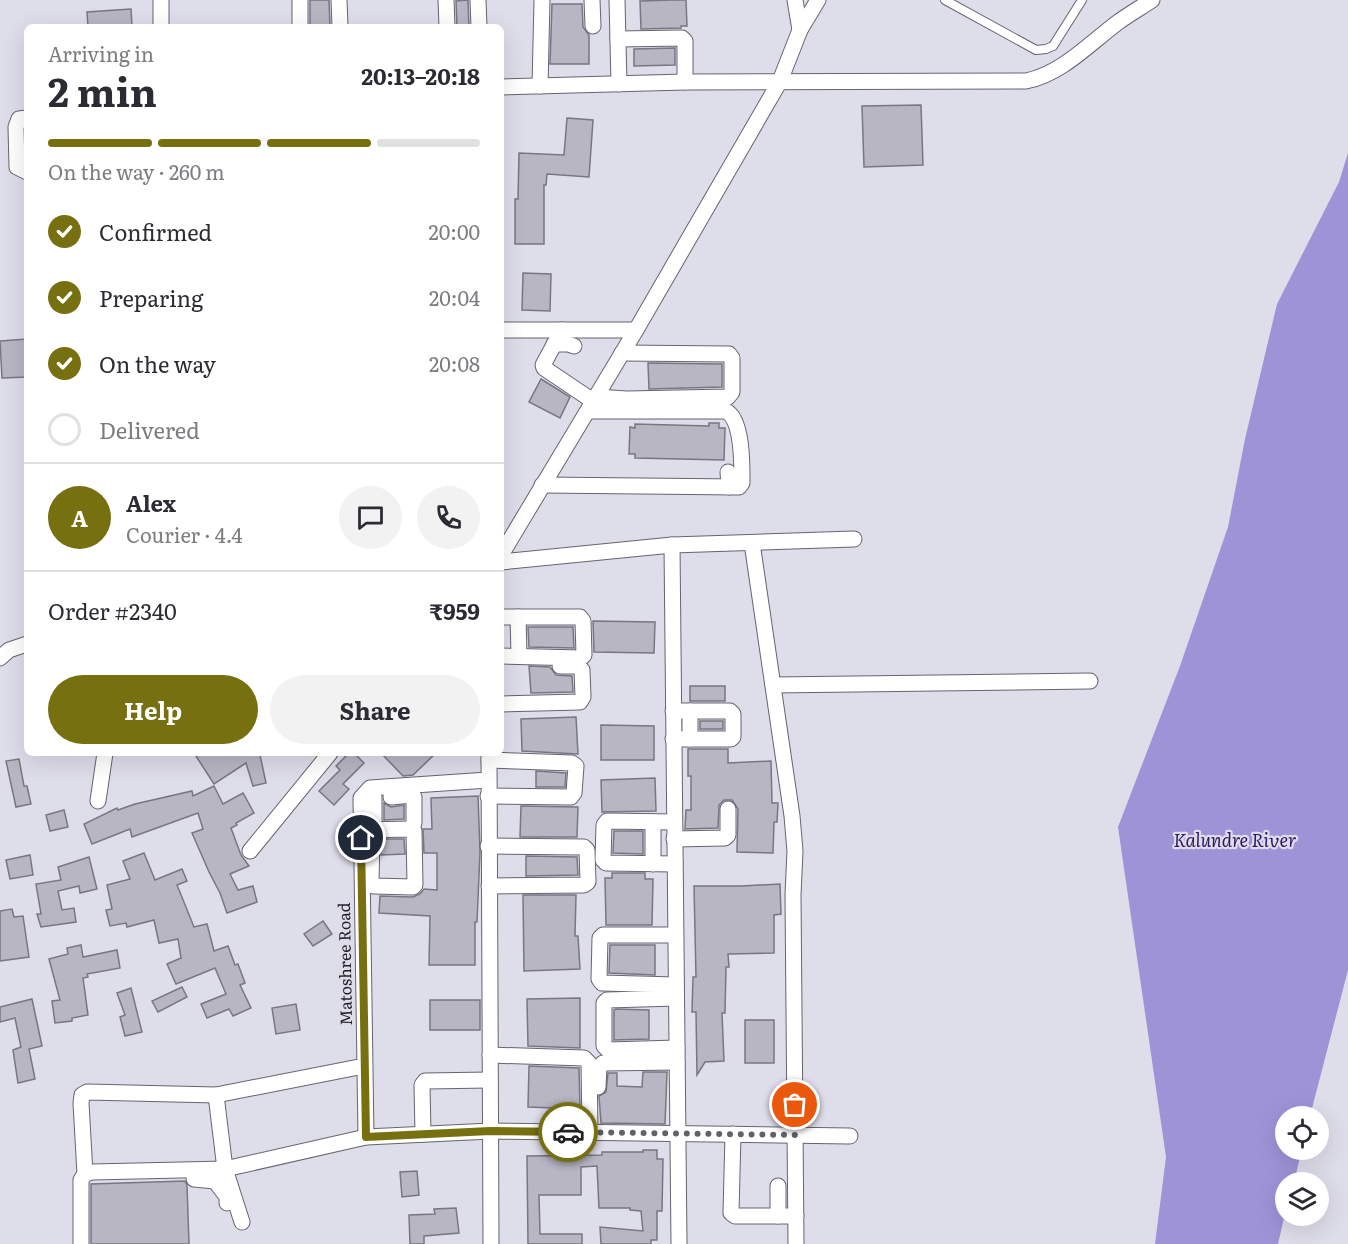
<!DOCTYPE html>
<meta charset="utf-8">
<style>
body{margin:0;font-family:Literata,serif;background:#f2f2f3;color:#2b2b33;height:100vh;display:flex;flex-direction:column;font-size:22px;white-space:nowrap}
*{box-sizing:border-box;margin:0}
p{font-size:20px;color:#7c7c81}
.icon{flex:none;width:33px;height:33px;fill:none;stroke:currentColor;stroke-width:2;stroke-linecap:round;stroke-linejoin:round}
.map{position:relative;flex:1;overflow:hidden}
.details{position:absolute;left:24px;top:24px;width:480px;height:732px;display:flex;flex-direction:column;background:#fff;border-radius:9px;box-shadow:0 6px 24px #0002}
.details>*{flex:none}
.controls{position:absolute;left:1275px;top:1106px;display:grid;gap:12px}
.controls a{display:grid;place-items:center;width:54px;height:54px;border-radius:50%;background:#fff;box-shadow:0 6px 24px #0002;font-size:30px}
.pin{position:absolute;display:grid;place-items:center;width:51px;height:51px;color:#fff;margin:-26px;border:3px solid #fff;border-radius:50%;box-shadow:0 2px 6px #0007}
.courier{position:absolute;display:grid;place-items:center;width:60px;height:60px;margin:-30px;border:4px solid #777010;border-radius:50%;background:#fff;color:#222;box-shadow:0 2px 8px #0007}
.overview em{font-style:normal;font-weight:700}
.overview div{display:flex;flex-direction:column-reverse}
.overview{display:flex;align-items:center;justify-content:space-between;height:102px;padding:0 24px}
h1{font-size:39px;font-weight:700;line-height:45px}
.bar{display:grid;grid-template-columns:repeat(4,1fr);gap:9px 6px;align-content:center;height:72px;padding:0 24px}
.bar i{height:8px;border-radius:4px;background:#e1e1e2}
.bar .on{background:#777010}
.bar p{grid-column:span 4}
.line{display:flex;align-items:center;gap:15px;padding:0 24px;border-top:2px solid #e1e1e2}
.line div{flex:1}
.round{display:grid;place-items:center;flex:none;width:63px;height:63px;border-radius:32px;background:#f2f2f3}
ol{padding:0 24px;list-style:none}
li{display:flex;align-items:center;gap:18px;height:66px}
li p{margin-inline-start:auto}
li .icon{padding:6px;border-radius:50%;background:#777010;color:#fff;stroke-width:4}
li:last-child{color:#7c7c81}
li i{width:33px;height:33px;border:3px solid #e1e1e2;border-radius:50%}
.button{display:flex;gap:12px;margin-top:auto;padding:12px 24px}
.button a{flex:1;height:69px;border-radius:36px;background:#777010;color:#fff;font-size:24px;font-weight:700;line-height:69px;text-align:center}
.button a+a{background:#f2f2f3;color:#2b2b33}
.map>svg:first-child{display:block}
</style>
<div class="map">
<svg width="1348" height="1244" viewBox="0 0 1348 1244">
<rect width="100%" height="100%" fill="#deddea"/>
<polygon fill="#9e93d7" points="1348,153 1348,970 1310,1116 1286,1116 1286,1149 1302,1149 1294,1182 1286,1182 1285,1214 1278,1244 1155,1244 1166,1157 1118,827 1180,666 1228,527 1245,439 1277,304 1339,182"/>
<g fill="#b8b6c3" stroke="#787682" stroke-width="1.5">
<polygon points="310,0 329,0 330,27 310,27"/>
<polygon points="468,0 469,27 457,27 456,1"/>
<polygon points="672,0 686,0 687,26 681,26 681,28 641,29 640,1"/>
<polygon points="552,4 582,4 583,27 589,35 589,64 550,64"/>
<polygon points="131,9 132,27 88,27 87,12"/>
<polygon points="675,48 675,65 634,66 634,49"/>
<polygon points="921,105 923,165 864,167 862,106"/>
<polygon points="567,118 593,120 589,177 547,174 546,185 544,185 544,244 515,244 515,199 518,199 519,153 564,155"/>
<polygon points="523,273 551,274 550,311 522,310"/>
<polygon points="27,339 27,377 2,378 0,341"/>
<polygon points="648,363 722,364 722,387 649,389"/>
<polygon points="541,379 570,397 560,418 529,402"/>
<polygon points="709,423 719,423 719,428 725,428 724,460 635,458 635,454 629,454 630,427 635,428 635,424 709,426"/>
<polygon points="593,621 655,622 654,653 594,652"/>
<polygon points="528,627 573,627 574,648 529,647"/>
<polygon points="529,666 550,667 556,675 572,676 573,692 531,693"/>
<rect x="690" y="686" width="35" height="15"/>
<polygon points="576,717 578,754 522,751 521,719"/>
<rect x="700" y="721" width="23" height="8"/>
<polygon points="601,725 654,726 654,760 601,760"/>
<polygon points="688,749 728,749 728,763 771,761 772,803 778,803 777,822 774,822 773,853 737,852 738,809 732,800 724,800 719,805 718,828 685,829 686,810 691,810 691,776 688,776"/>
<polygon points="194,753 263,753 260,755 266,783 253,786 246,763 214,784"/>
<polygon points="349,753 354,753 364,763 343,784 349,789 334,805 319,791 340,770 336,766"/>
<polygon points="381,753 436,753 413,775 403,776"/>
<polygon points="19,759 24,786 27,786 31,804 16,807 6,761"/>
<polygon points="536,771 566,773 565,787 536,787"/>
<polygon points="655,778 656,811 602,812 601,780"/>
<polygon points="214,786 223,804 243,793 254,813 236,823 237,825 231,828 241,855 249,866 230,874 238,890 253,886 257,902 227,913 220,893 209,872 192,833 203,829 198,813 132,837 130,829 92,844 84,824 117,808 118,810 135,804 192,791 193,796"/>
<polygon points="478,796 480,852 477,922 475,922 475,965 429,965 430,916 379,913 380,896 413,897 420,894 424,889 437,890 437,853 424,853 423,829 432,829 431,798"/>
<polygon points="384,803 391,807 404,805 404,819 384,820"/>
<polygon points="521,806 578,807 577,837 520,837"/>
<polygon points="64,810 68,827 50,831 46,815"/>
<polygon points="614,831 643,831 643,854 613,853"/>
<polygon points="382,839 404,839 405,854 381,855"/>
<polygon points="144,853 155,880 182,869 187,881 177,885 194,927 207,924 214,951 228,946 235,965 238,964 245,983 240,985 251,1008 233,1016 229,1009 207,1018 201,1004 226,994 215,968 176,984 167,964 181,958 178,939 159,943 154,920 127,927 126,923 110,926 106,910 112,909 107,885 130,879 123,861"/>
<polygon points="30,855 33,875 10,879 6,860"/>
<polygon points="526,856 577,857 578,875 526,876"/>
<polygon points="89,857 97,889 80,893 79,886 58,891 62,910 74,908 76,922 41,927 37,914 41,914 36,884 61,880 58,867"/>
<polygon points="612,873 645,873 645,879 653,879 652,925 606,925 605,878 612,878"/>
<polygon points="780,884 781,914 774,915 774,953 728,954 729,967 726,967 725,1013 722,1013 724,1061 705,1062 697,1075 696,1012 692,1012 693,977 696,977 694,886 741,886"/>
<polygon points="523,895 576,895 575,936 578,936 580,969 524,971"/>
<polygon points="12,909 14,917 23,916 29,957 0,961 0,911"/>
<polygon points="323,921 332,934 313,946 304,934"/>
<polygon points="81,945 83,957 117,950 120,968 87,974 88,977 83,978 88,1015 72,1018 72,1021 55,1023 52,1001 60,1000 49,959 68,954 67,948"/>
<polygon points="610,945 655,945 655,975 609,973"/>
<polygon points="182,987 187,997 158,1012 152,1001"/>
<polygon points="131,988 142,1032 125,1036 120,1017 125,1015 117,993"/>
<polygon points="580,998 580,1048 528,1046 527,999"/>
<polygon points="32,999 42,1046 29,1049 35,1079 18,1083 13,1050 21,1047 15,1018 0,1022 0,1007"/>
<rect x="430" y="1000" width="50" height="30"/>
<polygon points="296,1004 300,1030 276,1034 272,1008"/>
<polygon points="616,1009 649,1010 649,1039 614,1040 614,1010"/>
<rect x="745" y="1020" width="29" height="43"/>
<polygon points="529,1066 579,1068 580,1109 528,1107"/>
<polygon points="643,1072 667,1072 665,1124 601,1123 599,1096 606,1092 608,1073 617,1073 617,1086 642,1087"/>
<polygon points="643,1150 657,1150 657,1159 663,1159 662,1211 657,1211 657,1240 651,1240 651,1244 601,1244 600,1227 643,1231 641,1211 630,1210 630,1208 599,1208 597,1166 581,1167 581,1195 539,1195 540,1234 582,1234 582,1244 528,1244 527,1156 602,1155 602,1152 643,1152"/>
<polygon points="417,1171 419,1195 402,1197 400,1172"/>
<polygon points="185,1181 187,1185 189,1244 91,1244 91,1184"/>
<polygon points="456,1208 459,1233 424,1236 424,1244 410,1244 409,1215 435,1214 434,1209"/>
</g>
<g fill="none" stroke-linecap="round" stroke-linejoin="round">
<defs>
<polyline id="service" points="945,0 1036,50 1046,49 1053,46 1082,0"/>
<g id="minor">
<polyline points="161,0 161,27"/>
<polyline points="339,0 340,27"/>
<polyline points="446,0 447,27"/>
<polyline points="478,0 479,27"/>
<polyline points="592,0 593,26"/>
<polyline points="617,0 619,84"/>
<polyline points="795,0 800,30"/>
<polyline points="300,27 300,0"/>
<polyline points="618,39 682,38 685,41 685,82"/>
<polyline points="540,86 542,0"/>
<path d="M501 87 685 82 1026 81C1061 74 1088 45 1117 23 1128 15 1140 8 1152 0"/>
<polyline points="27,118 19,119 16,127 17,167 27,172"/>
<polyline points="501,330 636,330"/>
<polyline points="562,330 543,365 544,368 593,401"/>
<polyline points="554,344 568,344 574,346"/>
<polyline points="596,397 627,399 728,397 732,392 732,358 729,354 622,353"/>
<polyline points="728,472 729,487"/>
<path d="M542 485 739 487 742 483C742 466 743 420 726 411H588"/>
<polyline points="752,543 792,816 795,851 793,895 796,1244"/>
<polyline points="672,545 679,1244"/>
<polyline points="501,555 636,330 780,81 800,30 818,0"/>
<polyline points="501,562 672,545 854,539"/>
<polyline points="501,617 580,617 583,621 584,655 581,658 501,656"/>
<polyline points="518,617 519,656"/>
<polyline points="0,658 9,650 27,644"/>
<polyline points="773,685 1090,681"/>
<polyline points="501,704 580,702 583,697 582,670 578,666 560,666"/>
<polyline points="673,711 730,711 733,714 733,737 731,739 673,739"/>
<polyline points="690,711 690,739"/>
<polyline points="489,753 491,1244"/>
<polyline points="488,796 571,797 574,793 576,766 572,763 489,760"/>
<polyline points="391,797 411,795 414,797 414,823"/>
<polyline points="98,801 105,753"/>
<polyline points="653,822 653,864"/>
<polyline points="674,822 607,821 604,825 603,860 606,863 675,864"/>
<polyline points="374,823 374,797"/>
<polyline points="361,830 413,829 414,831 415,885 413,887 373,886 371,884 372,830"/>
<polyline points="674,839 725,838 728,835 728,809"/>
<polyline points="488,846 584,847 587,850 588,882 584,885 489,886"/>
<polyline points="250,851 330,753"/>
<polyline points="675,935 603,935 600,938 599,979 602,983 676,985"/>
<polyline points="676,998 607,1000 604,1003 604,1046 608,1050 677,1048"/>
<polyline points="490,1055 584,1058 589,1063 590,1132"/>
<polyline points="598,1087 599,1067 603,1063 677,1062"/>
<polyline points="423,1134 422,1085 425,1081 490,1080"/>
<polyline points="733,1134 731,1213 735,1216 796,1216"/>
<polyline points="366,1137 361,798 370,788 488,780"/>
<polyline points="85,1174 81,1103 82,1095 87,1092 216,1095"/>
<polyline points="194,1179 215,1181 227,1197 227,1203"/>
<polyline points="778,1186 778,1216"/>
<polyline points="242,1222 225,1169 216,1095 364,1066"/>
<polyline points="81,1244 81,1180 85,1174 92,1172 225,1169 366,1137 491,1131 850,1136"/>
</g>
</defs>
<use href="#service" stroke="#66646f" stroke-width="10"/>
<use href="#minor" stroke="#66646f" stroke-width="17"/>
<use href="#service" stroke="#fff" stroke-width="8"/>
<use href="#minor" stroke="#fff" stroke-width="15"/>
</g>
<g fill="none" stroke-linecap="round" stroke-linejoin="round">
<polyline stroke="#616168" stroke-width="6" stroke-dasharray="0 10.8" points="568,1132 796,1135 795,1105"/>
<polyline stroke="#777010" stroke-width="8" points="361,838 366,1137 490,1131 568,1132"/>
</g>
<g text-anchor="middle" stroke-width="4.5" stroke-linejoin="round" paint-order="stroke">
<g font-size="16" fill="#1e1e22" stroke="#deddea">
<text transform="translate(345 964) rotate(-91)" y="6">Matoshree Road</text>
</g>
<g font-size="18" font-style="italic" fill="#301765" stroke="#deddea">
<text x="1235" y="847">Kalundre River</text>
</g>
</g>
</svg>
<div class="controls">
<a><svg class="icon" aria-label="locate" viewBox="0 0 24 24"><circle cx="12" cy="12" r="6"/><path d="M12 2v4M12 18v4M2 12h4M18 12h4"/></svg></a>
<a><svg class="icon" aria-label="layers" viewBox="0 0 24 24"><path d="M12 4l9 5-9 5-9-5zM3 14l9 5 9-5"/></svg></a>
</div>
<div class="pin" style="left:795px;top:1105px;background:#ea580c"><svg class="icon" aria-label="bag" viewBox="0 0 24 24"><path d="M5 8h14l-1 12H6zM9 8a3 3 0 0 1 6 0"/></svg></div>
<div class="pin" style="left:361px;top:838px;background:#1f2937"><svg class="icon" aria-label="home" viewBox="0 0 24 24"><path d="M3 11l9-7 9 7M6 9v11h12V9"/></svg></div>
<div class="courier" style="left:568px;top:1132px"><svg class="icon" aria-label="car" viewBox="0 0 24 24"><path d="M5 17H2v-5l4-1 3-4h7l3 4 3 1v5h-3M9 17h6M6 11h13"/><circle cx="7" cy="17" r="2"/><circle cx="17" cy="17" r="2"/></svg></div>
<section class="details">
<div class="overview"><div><h1>2 min</h1><p>Arriving in</p></div><em>20:13–20:18</em></div>
<div class="bar"><i class="on"></i><i class="on"></i><i class="on"></i><i></i><p>On the way · 260 m</p></div>
<ol>
<li><svg class="icon" aria-label="check" viewBox="0 0 24 24"><path d="M5 12l5 5 9-10"/></svg>Confirmed<p>20:00</p></li>
<li><svg class="icon" aria-label="check" viewBox="0 0 24 24"><path d="M5 12l5 5 9-10"/></svg>Preparing<p>20:04</p></li>
<li><svg class="icon" aria-label="check" viewBox="0 0 24 24"><path d="M5 12l5 5 9-10"/></svg>On the way<p>20:08</p></li>
<li><i></i>Delivered</li>
</ol>
<div class="line" style="height:108px"><b class="round" style="background:#777010;color:#fff">A</b><div><b>Alex</b><p>Courier · 4.4</p></div><a class="round"><svg class="icon" aria-label="chat" viewBox="0 0 24 24"><path d="M4 5h16v11H9l-5 4z"/></svg></a><a class="round"><svg class="icon" aria-label="phone" viewBox="0 0 24 24"><path d="M5 4h4l2 5-3 2q2 4 5 5l2-3 5 2v4C11 20 4 13 5 4z"/></svg></a></div>
<div class="line" style="height:78px"><div>Order #2340</div><b>₹959</b></div>
<div class="button"><a>Help</a><a>Share</a></div>
</section>
</div>
